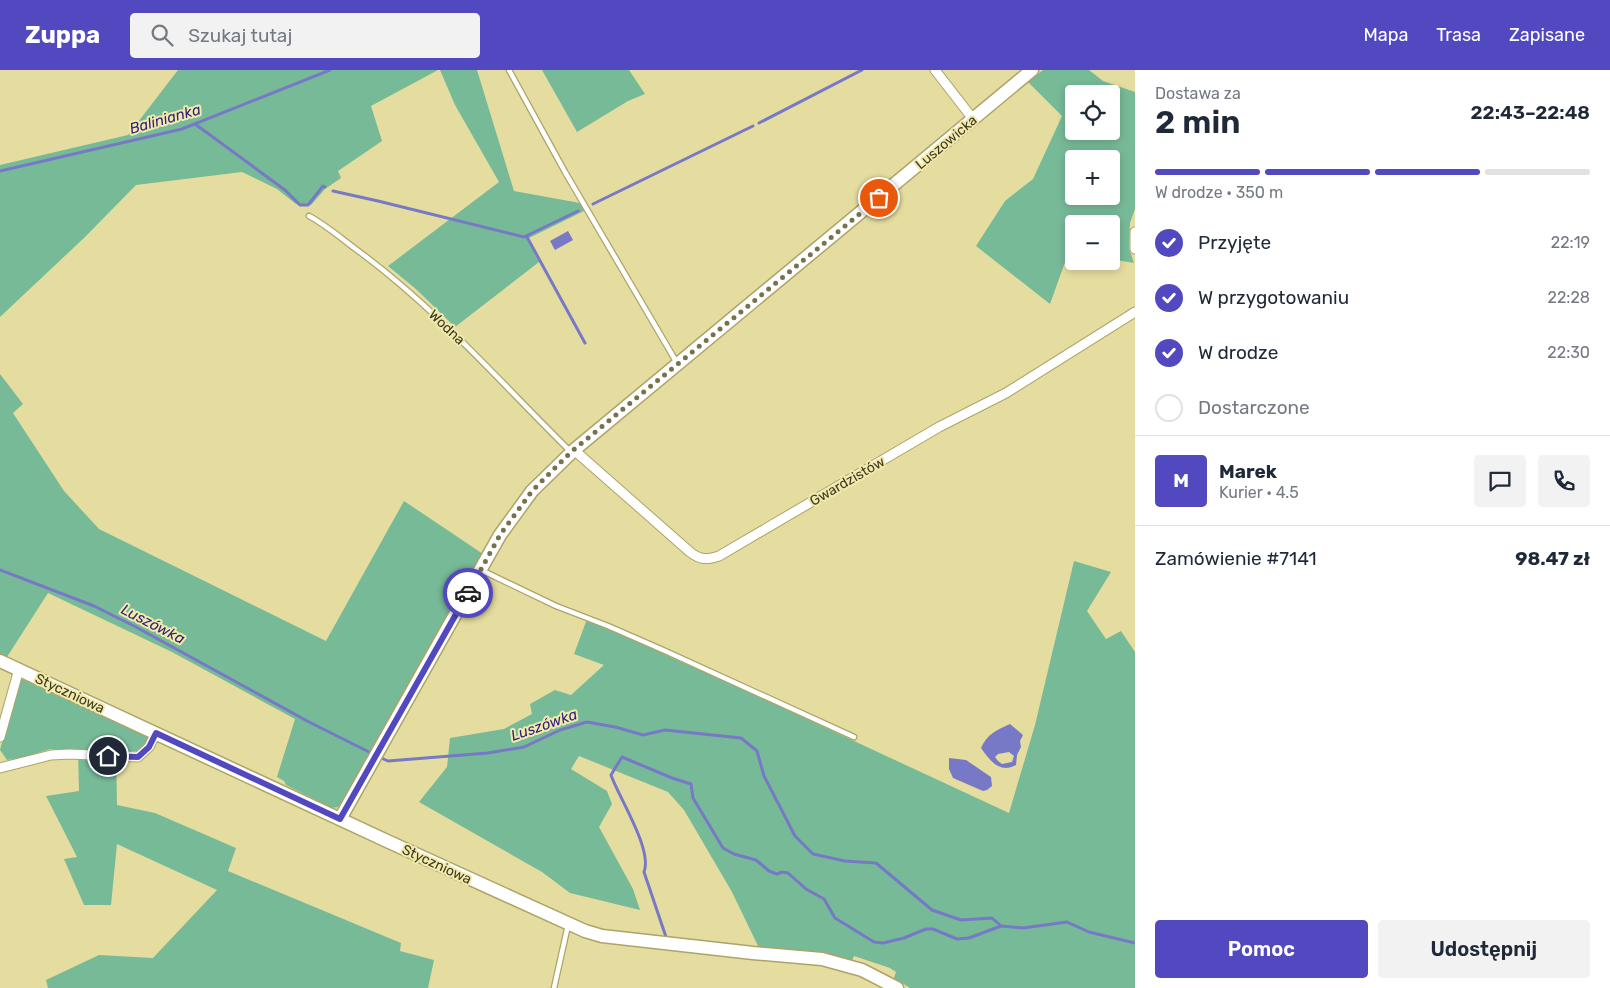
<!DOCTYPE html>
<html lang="pl">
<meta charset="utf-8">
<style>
body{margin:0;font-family:Rubik,sans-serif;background:#f2f2f3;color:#1f2937;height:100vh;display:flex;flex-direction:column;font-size:19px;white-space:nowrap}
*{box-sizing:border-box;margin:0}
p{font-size:16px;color:#747a83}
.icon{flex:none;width:28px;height:28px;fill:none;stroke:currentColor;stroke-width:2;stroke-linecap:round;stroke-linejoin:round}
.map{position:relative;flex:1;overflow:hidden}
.drawer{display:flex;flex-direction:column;background:#fff;width:475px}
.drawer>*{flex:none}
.tools{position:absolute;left:1065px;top:15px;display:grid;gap:10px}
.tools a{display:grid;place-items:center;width:55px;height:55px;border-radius:5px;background:#fff;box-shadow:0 2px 8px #0003;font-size:25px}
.pin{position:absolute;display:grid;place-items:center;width:42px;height:42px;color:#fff;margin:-21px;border:2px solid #fff;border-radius:50%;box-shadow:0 1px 5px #0007}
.courier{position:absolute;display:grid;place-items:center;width:50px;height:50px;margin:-25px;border:4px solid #5248bf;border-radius:50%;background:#fff;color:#222;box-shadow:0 1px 6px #0007}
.head em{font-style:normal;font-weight:600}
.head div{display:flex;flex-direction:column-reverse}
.head{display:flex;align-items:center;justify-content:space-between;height:85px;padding:0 20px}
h1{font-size:32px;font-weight:600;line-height:38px}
.bar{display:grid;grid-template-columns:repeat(4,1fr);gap:8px 5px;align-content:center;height:60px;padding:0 20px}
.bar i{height:6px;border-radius:4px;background:#e0e1e3}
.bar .selected{background:#5248bf}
.bar p{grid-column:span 4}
.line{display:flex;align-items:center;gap:12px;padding:0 20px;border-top:1px solid #e0e1e3}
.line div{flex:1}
.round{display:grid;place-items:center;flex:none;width:52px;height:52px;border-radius:5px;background:#f2f2f3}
ol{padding:0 20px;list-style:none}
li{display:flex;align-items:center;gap:15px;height:55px}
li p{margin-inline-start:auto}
li .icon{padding:5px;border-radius:50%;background:#5248bf;color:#fff;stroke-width:4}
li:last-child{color:#747a83}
li i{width:28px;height:28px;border:2px solid #e0e1e3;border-radius:50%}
.cta{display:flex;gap:10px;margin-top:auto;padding:10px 20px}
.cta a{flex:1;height:58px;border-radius:5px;background:#5248bf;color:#fff;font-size:20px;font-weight:600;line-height:58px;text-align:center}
.cta a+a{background:#f2f2f3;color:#1f2937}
header{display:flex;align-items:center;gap:30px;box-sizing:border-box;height:70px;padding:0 25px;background:#5248bf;color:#fff}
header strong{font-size:24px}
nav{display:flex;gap:28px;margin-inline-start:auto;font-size:18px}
.search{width:350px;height:45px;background:#f2f2f3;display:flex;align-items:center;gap:12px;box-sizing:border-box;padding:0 18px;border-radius:5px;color:#747a83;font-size:19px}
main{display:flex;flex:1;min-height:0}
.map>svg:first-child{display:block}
</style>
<header>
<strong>Zuppa</strong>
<div class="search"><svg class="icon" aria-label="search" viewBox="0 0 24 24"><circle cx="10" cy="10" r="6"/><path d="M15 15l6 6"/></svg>Szukaj tutaj</div>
<nav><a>Mapa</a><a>Trasa</a><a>Zapisane</a></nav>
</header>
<main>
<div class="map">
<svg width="1135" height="918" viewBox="0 0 1135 918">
<rect width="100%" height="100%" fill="#e5dd9f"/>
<g fill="#77ba98" fill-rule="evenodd">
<polygon points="178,0 438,0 371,36 382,71 338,101 341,108 325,119 311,135 296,134 277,119 242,102 136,115 85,167 0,247 0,95 128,65"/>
<polygon points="440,0 477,0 514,121 580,133 584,141 527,169 539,192 455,257 417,220 388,196 499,112 455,35"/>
<polygon points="542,0 629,0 645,24 628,31 577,62"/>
<path d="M1043 0H1089L1103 11 1135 22V139L1130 153 1129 178 1134 193 1111 189V154H1074V181H1069L1050 234 976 176 1005 131 1033 109 1062 46 1028 12ZM1074 24H1111V61H1074ZM1074 89H1111V126H1074Z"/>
<polygon points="0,304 23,334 13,343 64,421 99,459 326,571 404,431 483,484 343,731 338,737 332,738 286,715 284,711 277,707 295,649 172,582 48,523 7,587 0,584"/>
<polygon points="1074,491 1111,502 1087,541 1106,569 1121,561 1135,582 1135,918 910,918 894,908 896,902 890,898 854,886 852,891 818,884 759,878 732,822 684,740 668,722 579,686 571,699 607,721 612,734 599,757 633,819 640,840 570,823 542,802 419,732 447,697 450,668 504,659 532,644 530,634 555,620 571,625 604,595 574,584 587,549 783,638 1009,743 1035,655"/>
<polygon points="19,608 148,667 145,677 137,681 116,681 117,735 155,743 236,778 228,801 401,873 400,881 434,890 428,918 48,918 46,910 99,885 153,888 217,820 117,774 111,835 84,835 64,789 77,787 46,726 79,721 78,680 50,679 21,688 7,690 0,680"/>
</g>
<g fill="#7779c7" fill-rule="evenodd">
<polygon points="568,161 573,170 555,180 550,171"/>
<path d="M1010 654 1023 665 1020 671 1021 677 1017 685 1016 695C1000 704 990 691 981 678 987 664 997 660 1010 654ZM1009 682 1014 686 1012 692 1002 694 998 691 995 687 998 684Z"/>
<polygon points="949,688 966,690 991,707 992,716 987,720 983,721 953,708 949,699"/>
</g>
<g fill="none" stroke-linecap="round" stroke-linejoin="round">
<g stroke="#7779c7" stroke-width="3">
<polyline points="759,53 862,0"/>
<polyline points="195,54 285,120 300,135 308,135 323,116 325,117"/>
<polyline points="0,101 182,59 330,0"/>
<polyline points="333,121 378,131 524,167 578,141"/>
<polyline points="593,134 753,56"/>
<polyline points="527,167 585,273"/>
<polyline points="0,500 94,536 136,557 309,652 373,684"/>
<polyline points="379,687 388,691 488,683 524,677 560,660 587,652 615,657 643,665 665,660 741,668 757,681 764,706 795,766 813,784 845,791 876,793 932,840 961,850 992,848 1001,856 1023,858 1067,852 1089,862 1135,873"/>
<path d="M666 867 644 802C653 780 619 728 611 705L622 687 672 708 691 714 693 728 723 778 734 784 756 790 769 801 777 804 782 802 788 803 806 819 824 829 835 848 874 872 883 873 904 868 926 859H933L957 869 969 868 1001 856"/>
</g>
<defs>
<g id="lane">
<polyline points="509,0 565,102 677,293"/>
<path d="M309 146C328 156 344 171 361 183 439 241 502 314 570 381"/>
<polyline points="481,500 556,536 608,556 663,580 854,667"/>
<polyline points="554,918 568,855"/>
</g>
<g id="street">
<polyline points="935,0 973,49"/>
<polyline points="1135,162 1135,179"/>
<path d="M574 380 690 482C700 490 707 490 719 486L939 357 1006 323 1135 242"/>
<polyline points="0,667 19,599"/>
<polyline points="0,698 51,685 70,684 138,687 149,677 156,663"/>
</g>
<g id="secondary">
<polyline points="0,591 387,771 585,861 602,866 753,883 822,889 862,900 897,918"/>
<polyline points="340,749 500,465 532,421 574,380 1032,0"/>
</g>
</defs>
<use href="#lane" stroke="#aca468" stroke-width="7"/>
<use href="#street" stroke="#aca468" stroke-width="11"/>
<use href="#secondary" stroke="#aca468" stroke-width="15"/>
<use href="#lane" stroke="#fff" stroke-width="4.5"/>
<use href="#street" stroke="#fff" stroke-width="9"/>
<use href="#secondary" stroke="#fff" stroke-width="12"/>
</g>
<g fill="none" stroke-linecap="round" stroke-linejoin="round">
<polyline stroke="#77724c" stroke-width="5" stroke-dasharray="0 9" points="468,523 500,465 532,421 571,382 879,128"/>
<polyline stroke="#5248bf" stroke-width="6" points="108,686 138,687 149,677 156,663 340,749 468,523"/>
</g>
<g text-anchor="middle" stroke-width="4" stroke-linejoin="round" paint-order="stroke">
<g font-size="14" fill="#3c3920" stroke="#f2eaac">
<text transform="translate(946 72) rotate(-40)" y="5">Luszowicka</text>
<text transform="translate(447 257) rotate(43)" y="5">Wodna</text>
<text transform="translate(847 411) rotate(-30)" y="5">Gwardzistów</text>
<text transform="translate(70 623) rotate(25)" y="5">Styczniowa</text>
<text transform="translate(437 794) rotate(25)" y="5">Styczniowa</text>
</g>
<g font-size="15" font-style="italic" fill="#2f227e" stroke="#f2eaac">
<text transform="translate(165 49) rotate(-16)" y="5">Balinianka</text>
<text transform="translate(153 554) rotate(27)" y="5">Luszówka</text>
<text transform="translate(544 655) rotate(-19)" y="5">Luszówka</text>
</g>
</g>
</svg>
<div class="tools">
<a><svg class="icon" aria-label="locate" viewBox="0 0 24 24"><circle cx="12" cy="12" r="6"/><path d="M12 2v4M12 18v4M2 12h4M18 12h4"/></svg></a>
<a>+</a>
<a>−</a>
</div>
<div class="pin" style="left:879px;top:128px;background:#ea580c"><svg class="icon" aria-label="bag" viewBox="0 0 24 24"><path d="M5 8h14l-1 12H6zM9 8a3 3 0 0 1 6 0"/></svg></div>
<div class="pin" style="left:108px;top:686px;background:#1f2937"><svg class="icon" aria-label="home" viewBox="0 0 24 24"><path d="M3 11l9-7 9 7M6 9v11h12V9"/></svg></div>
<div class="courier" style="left:468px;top:523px"><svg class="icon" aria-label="car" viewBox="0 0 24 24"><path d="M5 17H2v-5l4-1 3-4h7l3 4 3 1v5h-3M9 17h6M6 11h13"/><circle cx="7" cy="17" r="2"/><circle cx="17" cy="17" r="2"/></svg></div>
</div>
<section class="drawer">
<div class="head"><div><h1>2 min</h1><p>Dostawa za</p></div><em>22:43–22:48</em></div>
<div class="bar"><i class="selected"></i><i class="selected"></i><i class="selected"></i><i></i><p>W drodze · 350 m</p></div>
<ol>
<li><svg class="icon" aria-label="check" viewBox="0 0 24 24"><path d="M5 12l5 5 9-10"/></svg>Przyjęte<p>22:19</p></li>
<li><svg class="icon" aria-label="check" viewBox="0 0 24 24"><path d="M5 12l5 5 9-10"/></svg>W przygotowaniu<p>22:28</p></li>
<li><svg class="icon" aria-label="check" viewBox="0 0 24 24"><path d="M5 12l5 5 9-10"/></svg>W drodze<p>22:30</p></li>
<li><i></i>Dostarczone</li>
</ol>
<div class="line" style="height:90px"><b class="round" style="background:#5248bf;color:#fff">M</b><div><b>Marek</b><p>Kurier · 4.5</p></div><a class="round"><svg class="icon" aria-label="chat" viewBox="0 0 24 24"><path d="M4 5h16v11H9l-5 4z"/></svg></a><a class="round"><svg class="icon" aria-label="phone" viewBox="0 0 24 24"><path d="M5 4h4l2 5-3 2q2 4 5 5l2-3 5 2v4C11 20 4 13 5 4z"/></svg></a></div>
<div class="line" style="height:65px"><div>Zamówienie #7141</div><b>98.47 zł</b></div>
<div class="cta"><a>Pomoc</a><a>Udostępnij</a></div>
</section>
</main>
